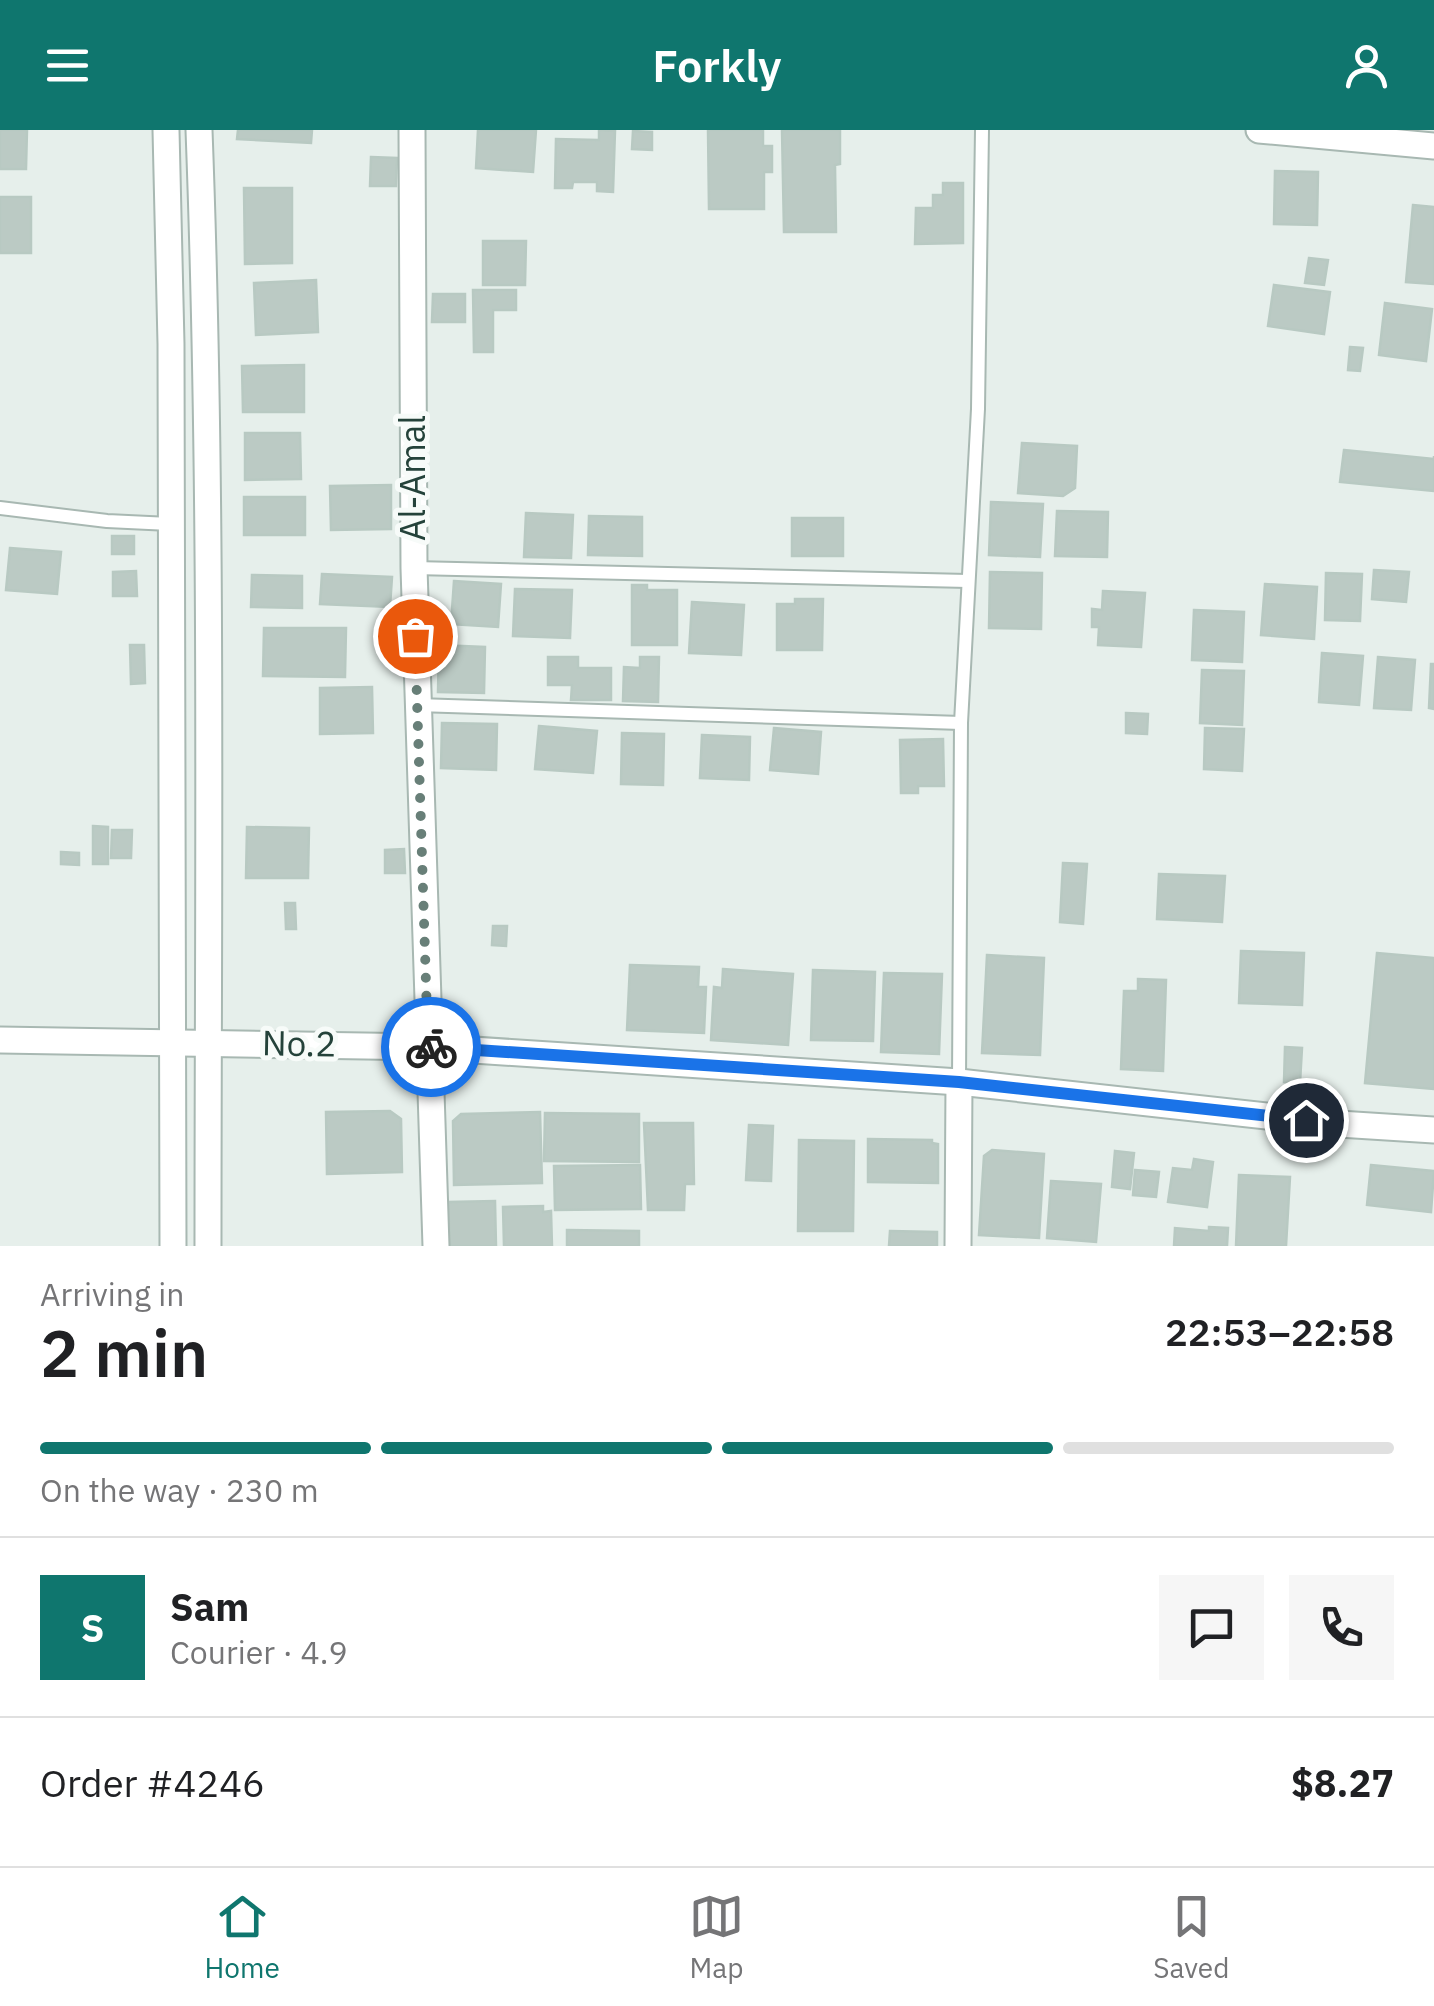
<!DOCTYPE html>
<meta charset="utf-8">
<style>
body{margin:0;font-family:"IBM Plex Sans",sans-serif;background:#f6f6f6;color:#202124;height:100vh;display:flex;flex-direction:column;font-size:38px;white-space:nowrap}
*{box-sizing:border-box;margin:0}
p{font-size:32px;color:#757577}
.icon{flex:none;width:55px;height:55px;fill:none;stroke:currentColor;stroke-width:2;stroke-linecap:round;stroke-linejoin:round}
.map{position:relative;height:1116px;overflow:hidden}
.details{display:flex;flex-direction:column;background:#fff;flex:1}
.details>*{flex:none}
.pin{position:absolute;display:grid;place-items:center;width:85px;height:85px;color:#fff;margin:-42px;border:5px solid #fff;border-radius:50%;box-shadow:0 2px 10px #0007}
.courier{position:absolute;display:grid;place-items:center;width:100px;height:100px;margin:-50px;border:8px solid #1a73e8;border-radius:50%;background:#fff;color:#222;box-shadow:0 2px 12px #0007}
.headline em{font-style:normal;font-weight:600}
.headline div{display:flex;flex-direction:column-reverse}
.headline{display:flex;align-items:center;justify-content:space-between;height:170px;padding:0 40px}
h1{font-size:65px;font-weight:600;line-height:75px}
.bar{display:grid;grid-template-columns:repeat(4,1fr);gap:15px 10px;align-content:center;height:120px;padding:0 40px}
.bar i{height:12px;border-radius:8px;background:#e0e0e0}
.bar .current{background:#0f766e}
.bar p{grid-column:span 4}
.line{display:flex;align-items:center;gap:25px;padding:0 40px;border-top:2px solid #e0e0e0}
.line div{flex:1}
.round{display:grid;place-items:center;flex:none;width:105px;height:105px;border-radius:0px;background:#f6f6f6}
header{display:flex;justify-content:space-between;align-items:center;height:130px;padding:0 40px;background:#0f766e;color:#fff;font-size:45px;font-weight:600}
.dock{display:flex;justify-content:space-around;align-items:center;height:140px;border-top:2px solid #e0e0e0;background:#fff;font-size:28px;color:#757577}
.dock a{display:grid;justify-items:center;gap:5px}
.dock .current{color:#0f766e}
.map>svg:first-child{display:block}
</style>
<header><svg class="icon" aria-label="menu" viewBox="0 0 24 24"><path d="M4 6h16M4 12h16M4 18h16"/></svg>Forkly<svg class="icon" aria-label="person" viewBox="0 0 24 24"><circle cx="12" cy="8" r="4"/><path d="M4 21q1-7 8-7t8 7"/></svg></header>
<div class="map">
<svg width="1434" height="1116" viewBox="0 0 1434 1116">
<rect width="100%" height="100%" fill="#e6efeb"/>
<g fill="#bbcac4" stroke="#b8c9c2" stroke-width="2.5">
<polygon points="0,0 27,0 26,39 0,39"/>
<polygon points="238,0 312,0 311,13 237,9"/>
<polygon points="478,0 536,0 533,42 476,38"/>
<polygon points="599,0 615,1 613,62 597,61 597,52 573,52 572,58 555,58 556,9 599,10"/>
<polygon points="708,0 763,0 763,16 772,16 772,42 764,42 764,79 709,79"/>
<polygon points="782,0 840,0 840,34 835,35 836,102 784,102"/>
<polygon points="633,1 652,2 652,20 632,19"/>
<polygon points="371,27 397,28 396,56 370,56"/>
<polygon points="1275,41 1318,42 1317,95 1274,94"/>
<polygon points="943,53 963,53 963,113 915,114 916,78 933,78 933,65 943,65"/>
<polygon points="244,58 292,58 292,133 245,134"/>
<rect x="0" y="67" width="31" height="56"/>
<polygon points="1413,75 1434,77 1434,154 1406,152"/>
<polygon points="483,111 526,111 525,155 483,155"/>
<polygon points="1309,128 1328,130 1324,155 1305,153"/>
<polygon points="316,150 318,202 256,205 254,153"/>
<polygon points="1274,155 1330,162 1324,204 1268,196"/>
<polygon points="473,160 516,160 516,180 493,180 493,222 474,222"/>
<polygon points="433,164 465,164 465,192 432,192"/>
<polygon points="1385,173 1432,179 1426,231 1379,225"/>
<polygon points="1350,217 1363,218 1360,241 1348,240"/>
<polygon points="304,235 304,282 243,282 242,236"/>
<polygon points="245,303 300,303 301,349 245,350"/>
<polygon points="1022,313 1077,316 1075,358 1063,366 1018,363"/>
<polygon points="1344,320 1434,329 1434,326 1434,361 1340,352"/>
<polygon points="391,355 391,399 331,400 330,356"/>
<rect x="244" y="367" width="61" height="38"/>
<polygon points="991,372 1043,374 1040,427 989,425"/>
<polygon points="1057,381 1108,382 1107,427 1055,426"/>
<polygon points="526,383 573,385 571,428 524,427"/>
<polygon points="589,386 642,387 642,426 588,425"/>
<rect x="792" y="388" width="51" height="38"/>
<rect x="112" y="406" width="22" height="18"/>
<polygon points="10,418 61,422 57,464 6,460"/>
<polygon points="1374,440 1409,442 1406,472 1372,469"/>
<polygon points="136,441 137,466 113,466 113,442"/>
<polygon points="990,442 1042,443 1041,499 989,498"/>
<polygon points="1326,443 1362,444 1360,491 1325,490"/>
<polygon points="322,444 392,447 390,477 320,474"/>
<polygon points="252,445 302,446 302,478 251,477"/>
<polygon points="454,451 501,454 498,497 451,494"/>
<polygon points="1265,454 1317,457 1314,509 1261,505"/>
<polygon points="632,455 647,455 647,460 677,460 677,515 632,515"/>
<polygon points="515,459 572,460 570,508 513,506"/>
<polygon points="1103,461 1145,463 1141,517 1098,515 1099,497 1092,497 1092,479 1102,480"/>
<polygon points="795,469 823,469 822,520 777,520 777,474 795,474"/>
<polygon points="692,472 744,475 741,525 689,523"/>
<polygon points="1194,480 1244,482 1242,532 1192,530"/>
<polygon points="264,498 346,498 345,547 263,546"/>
<polygon points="130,515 144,515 145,553 131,554"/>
<polygon points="439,515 485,517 484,563 438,562"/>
<polygon points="1322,523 1363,526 1359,575 1319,572"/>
<polygon points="548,527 578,527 578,538 611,538 611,570 571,570 572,555 548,555"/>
<polygon points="640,527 659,527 658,572 623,571 624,537 640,538"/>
<polygon points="1378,527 1415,530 1411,580 1374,578"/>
<polygon points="1431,534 1434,534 1434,579 1429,578"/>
<polygon points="1202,540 1244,541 1242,595 1200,593"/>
<polygon points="372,557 373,603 320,604 320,558"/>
<polygon points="1126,583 1148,584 1147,604 1126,603"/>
<polygon points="442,593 497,594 496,640 441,638"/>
<polygon points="539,596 597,601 593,643 535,639"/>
<polygon points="774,598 821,602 818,644 770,640"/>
<polygon points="1205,598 1244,599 1242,641 1204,639"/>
<polygon points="622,603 664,604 663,655 621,654"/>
<polygon points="702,605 750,607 749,650 700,648"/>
<polygon points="943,609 944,656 918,656 918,663 901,663 900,610"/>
<polygon points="93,696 108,697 108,734 93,734"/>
<polygon points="247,697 309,698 308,748 246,748"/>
<polygon points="112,700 132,700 131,728 111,728"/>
<polygon points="404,719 405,743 385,743 385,720"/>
<polygon points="61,722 79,723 79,735 61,734"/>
<polygon points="1063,733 1087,734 1083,794 1060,792"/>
<polygon points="1159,744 1225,746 1222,792 1157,789"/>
<polygon points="285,773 295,773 296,799 286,799"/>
<polygon points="493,796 507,796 506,816 492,815"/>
<polygon points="1241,821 1304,823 1302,875 1239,873"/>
<polygon points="1377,823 1434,828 1434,959 1365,953"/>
<polygon points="987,825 1044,828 1040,925 982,923"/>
<polygon points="630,835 699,837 698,857 706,857 704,903 627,900"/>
<polygon points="723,839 793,844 788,915 711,910 714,857 722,858"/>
<polygon points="813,840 875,842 873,911 811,910"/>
<polygon points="884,843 942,844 939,924 881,922"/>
<polygon points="1138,849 1166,850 1163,941 1121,939 1124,861 1138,861"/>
<polygon points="1285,917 1302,918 1300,953 1284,952"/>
<polygon points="390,981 401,989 402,1042 327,1044 326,982"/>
<polygon points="540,982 542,1053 454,1055 453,991 461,984"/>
<polygon points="545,983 639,984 639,1032 544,1031"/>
<polygon points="644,993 693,993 694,1054 685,1054 684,1080 648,1080"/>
<polygon points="749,995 773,996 771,1051 746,1050"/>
<polygon points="868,1009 932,1010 932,1013 938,1014 938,1053 868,1052"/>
<polygon points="799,1010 854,1011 853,1101 798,1101"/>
<polygon points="992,1020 1044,1024 1039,1108 979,1105 984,1026"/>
<polygon points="1115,1021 1134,1023 1130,1059 1112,1057"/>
<polygon points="1194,1029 1213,1032 1207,1077 1168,1072 1173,1038 1192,1040"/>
<polygon points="640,1035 641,1079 555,1080 554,1036"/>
<polygon points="1371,1035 1434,1041 1431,1082 1367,1075"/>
<polygon points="1135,1040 1159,1042 1156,1067 1133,1065"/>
<polygon points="1239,1045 1290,1047 1286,1116 1236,1116"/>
<polygon points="1051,1051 1101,1054 1096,1112 1047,1108"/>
<polygon points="495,1071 496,1116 450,1116 448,1072"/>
<polygon points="543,1076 543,1082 551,1081 552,1116 504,1116 503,1077"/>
<polygon points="1209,1097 1228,1098 1227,1116 1174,1116 1175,1098 1209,1101"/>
<polygon points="567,1100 639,1101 639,1116 567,1116"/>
<polygon points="890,1101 937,1102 937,1116 889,1116"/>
</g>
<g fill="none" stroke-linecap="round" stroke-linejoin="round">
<defs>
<g id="service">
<polyline points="0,378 107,391 170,394"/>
<polyline points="414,438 968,451"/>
<polyline points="417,575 961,593"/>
<polyline points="959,952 961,593 978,279 982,0"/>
</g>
<g id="minor">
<polyline points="166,0 171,214 173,1116"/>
<path d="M199 0C213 372 208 744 208 1116"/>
<polyline points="412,0 414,438 436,1116"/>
<polyline points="1259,0 1434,16"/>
<polyline points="0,910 428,917 959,952 1339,994 1434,1000"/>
<polyline points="958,1116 959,952"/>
</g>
</defs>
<use href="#service" stroke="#a8b8b2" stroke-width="16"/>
<use href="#minor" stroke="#a8b8b2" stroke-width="29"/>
<use href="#service" stroke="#fff" stroke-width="12"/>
<use href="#minor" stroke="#fff" stroke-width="25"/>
</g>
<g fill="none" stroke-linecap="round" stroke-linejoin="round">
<polyline stroke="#687f78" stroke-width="10" stroke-dasharray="0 18" points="415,506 428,917 431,917"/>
<polyline stroke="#1a73e8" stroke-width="12" points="431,917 959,952 1306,990"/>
</g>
<g text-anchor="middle" stroke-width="10" stroke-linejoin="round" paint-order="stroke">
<g font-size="35" fill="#24423a" stroke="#f7fbf9">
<text transform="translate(413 348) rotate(-90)" y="12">Al-Amal</text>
<text transform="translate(299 914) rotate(1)" y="12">No.2</text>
</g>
</g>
</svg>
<div class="pin" style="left:415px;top:506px;background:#ea580c"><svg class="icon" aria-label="bag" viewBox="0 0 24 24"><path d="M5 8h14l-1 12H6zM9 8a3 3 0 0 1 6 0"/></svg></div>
<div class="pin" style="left:1306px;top:990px;background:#1f2937"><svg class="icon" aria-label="home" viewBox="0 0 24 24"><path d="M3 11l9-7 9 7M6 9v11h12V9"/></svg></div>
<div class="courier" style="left:431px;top:917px"><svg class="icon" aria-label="bike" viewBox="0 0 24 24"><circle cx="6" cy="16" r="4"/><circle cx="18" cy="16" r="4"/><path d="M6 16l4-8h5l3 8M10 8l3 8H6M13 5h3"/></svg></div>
</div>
<section class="details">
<div class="headline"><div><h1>2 min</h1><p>Arriving in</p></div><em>22:53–22:58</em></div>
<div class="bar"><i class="current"></i><i class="current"></i><i class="current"></i><i></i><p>On the way · 230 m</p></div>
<div class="line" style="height:180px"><b class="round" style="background:#0f766e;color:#fff">S</b><div><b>Sam</b><p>Courier · 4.9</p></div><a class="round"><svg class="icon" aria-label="chat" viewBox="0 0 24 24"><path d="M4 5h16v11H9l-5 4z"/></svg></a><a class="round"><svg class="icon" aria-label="phone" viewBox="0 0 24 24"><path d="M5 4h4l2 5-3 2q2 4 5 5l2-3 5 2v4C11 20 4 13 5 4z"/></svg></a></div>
<div class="line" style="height:130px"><div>Order #4246</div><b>$8.27</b></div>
</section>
<nav class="dock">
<a class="current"><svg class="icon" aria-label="home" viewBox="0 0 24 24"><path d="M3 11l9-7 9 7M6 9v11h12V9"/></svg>Home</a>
<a><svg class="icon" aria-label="map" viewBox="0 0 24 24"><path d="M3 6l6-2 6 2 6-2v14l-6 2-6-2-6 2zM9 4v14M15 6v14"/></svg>Map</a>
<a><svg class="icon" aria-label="saved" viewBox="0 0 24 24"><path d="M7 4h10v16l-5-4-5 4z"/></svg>Saved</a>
</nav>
